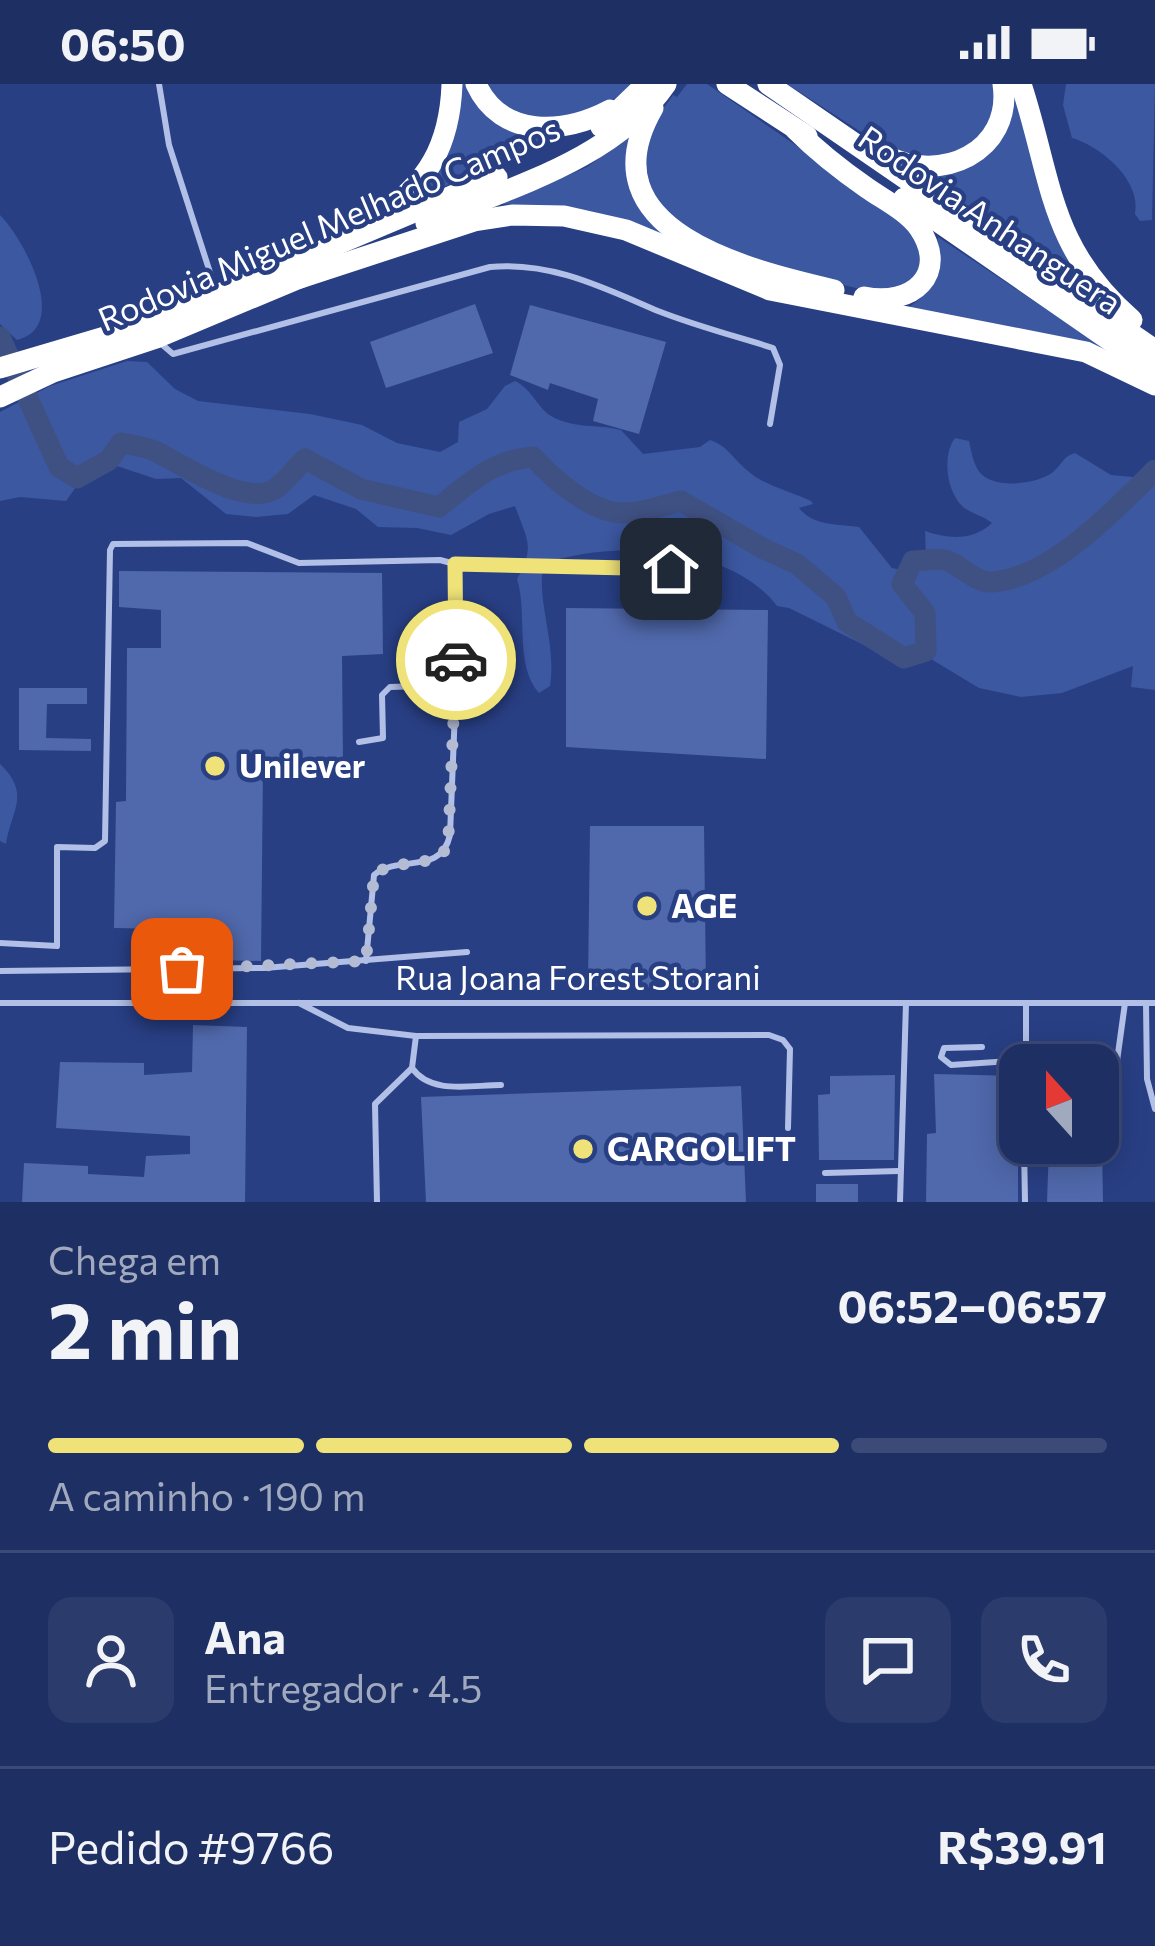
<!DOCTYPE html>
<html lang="pt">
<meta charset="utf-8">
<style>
body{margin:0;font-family:Commissioner,sans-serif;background:#2b3b6c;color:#f1f3f6;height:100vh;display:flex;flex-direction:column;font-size:45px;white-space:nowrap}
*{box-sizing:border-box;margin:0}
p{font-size:39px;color:#a1a9be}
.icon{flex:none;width:66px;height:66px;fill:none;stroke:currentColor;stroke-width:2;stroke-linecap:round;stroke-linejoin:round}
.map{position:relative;height:1118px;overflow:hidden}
.drawer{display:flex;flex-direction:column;background:#1e2f63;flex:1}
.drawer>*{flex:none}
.needle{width:78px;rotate:339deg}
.tools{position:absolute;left:999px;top:960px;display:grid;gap:24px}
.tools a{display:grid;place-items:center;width:120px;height:120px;border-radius:24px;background:#1e2f63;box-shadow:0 6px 30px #0003,0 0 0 3px #3c4a78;font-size:60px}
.pin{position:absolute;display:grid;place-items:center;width:102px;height:102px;color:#fff;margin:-51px;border-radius:24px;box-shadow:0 6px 18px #0006}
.courier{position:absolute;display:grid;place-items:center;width:120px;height:120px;margin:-60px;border:9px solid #efe278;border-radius:50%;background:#fff;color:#222;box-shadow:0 3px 15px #0007}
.summary em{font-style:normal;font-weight:700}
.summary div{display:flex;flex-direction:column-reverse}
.summary{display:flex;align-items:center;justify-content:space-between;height:204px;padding:0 48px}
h1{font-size:78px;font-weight:700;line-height:90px}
.bar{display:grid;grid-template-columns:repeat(4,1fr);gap:18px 12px;align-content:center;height:144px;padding:0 48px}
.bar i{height:15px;border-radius:9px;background:#3c4a78}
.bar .current{background:#efe278}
.bar p{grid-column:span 4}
.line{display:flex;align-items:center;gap:30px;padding:0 48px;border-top:3px solid #3c4a78}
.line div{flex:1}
.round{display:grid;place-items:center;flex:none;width:126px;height:126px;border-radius:24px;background:#2b3b6c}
.status{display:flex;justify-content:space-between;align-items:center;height:84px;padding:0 60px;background:#1e2f63;direction:ltr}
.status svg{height:33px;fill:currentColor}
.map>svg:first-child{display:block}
</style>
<div class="status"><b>06:50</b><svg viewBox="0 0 49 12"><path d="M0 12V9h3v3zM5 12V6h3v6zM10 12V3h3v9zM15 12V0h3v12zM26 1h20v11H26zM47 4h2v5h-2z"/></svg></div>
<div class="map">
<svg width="1155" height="1118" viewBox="0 0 1155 1118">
<rect width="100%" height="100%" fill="#283f84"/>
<g fill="#3c58a1">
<polygon points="457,0 470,0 473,6 559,52 416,115"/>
<path d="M483 0H633C604 27 558 47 519 32 506 27 493 10 483 0Z"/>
<path d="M687 0H707L903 135C920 160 925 174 912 201L878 209 773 185 714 163 660 126 642 85 652 40 673 11 677 13Z"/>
<polygon points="787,0 998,0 1000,17 980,57 929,77 889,66"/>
<polygon points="1016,0 1075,188 912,87 956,85"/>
<path d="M1066 0H1155L1152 136 1140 137 1135 130C1142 96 1100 62 1072 54L1063 21Z"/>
<polygon points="635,48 631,74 689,161 591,127 502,120 587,83"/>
<path d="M0 131C24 155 71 243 17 256L0 240Z"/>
<path d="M938 153 1103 263 904 226C937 208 934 186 938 153Z"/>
<path d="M127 277 147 278 175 305 198 317 310 330 362 341 397 359 440 368 458 358 459 338 487 325 505 302 515 297C533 306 535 321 551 332 573 345 598 340 621 346L643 370 700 363 710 356C729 363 733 375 748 387 763 401 792 408 811 417L813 420 799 424C813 442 838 440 859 443L892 484 911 488 926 472 925 447C948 455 973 457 992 439 984 432 975 431 966 425 947 412 941 372 955 354L969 357C971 366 973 378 978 386 990 406 1037 401 1053 388 1063 380 1062 373 1075 369L1111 391 1143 394 1155 400V606L1131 603 1133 582 1062 609 1021 613 979 604 921 569 886 568 866 562 789 524 777 522C730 460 611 456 544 480 535 514 557 558 550 602L539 609C514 581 528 529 517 495 535 462 528 458 515 422L489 430 451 451 417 444 378 443 356 425 314 411 288 430 256 433 226 430 181 394 156 395 114 381 83 393 66 417 20 413 0 417V328L50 302Z"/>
<path d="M0 680C31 710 12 725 6 760L0 757Z"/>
</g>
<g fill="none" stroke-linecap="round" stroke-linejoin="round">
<path stroke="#3f5183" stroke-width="21" d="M0 253 59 383 77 394 109 376 121 359C133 361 147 363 157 368 182 381 242 420 271 407 283 402 295 384 305 375L361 405 439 423C468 400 494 375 533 373 553 395 592 429 623 429 642 430 664 421 681 417L762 464 797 480 836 513 847 538 904 574 926 567 925 529 902 500 913 477C924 477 940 473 950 478 964 484 976 499 992 498 1051 494 1116 425 1155 386"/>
</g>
<g fill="#5069ac">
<polygon points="475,220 493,269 386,304 370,258"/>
<polygon points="530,221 666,258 639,350 593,337 598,315 550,299 548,306 510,291"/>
<polygon points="119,487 382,489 383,570 342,572 343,681 263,683 261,877 168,875 167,845 114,844 116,718 126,717 127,564 161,564 161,526 119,523"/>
<polygon points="566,524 768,526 766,675 566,663"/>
<polygon points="19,604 87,604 87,620 47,620 46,654 91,655 91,667 19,666"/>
<polygon points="590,742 704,742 706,905 588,902"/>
<polygon points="193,941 247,943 245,1118 22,1118 24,1079 88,1082 88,1090 144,1093 146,1072 190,1070 190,1052 56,1044 60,978 144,979 144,991 192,988"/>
<polygon points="934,990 1018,992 1018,1118 926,1118 927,1050 936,1049"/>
<polygon points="895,991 894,1076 819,1076 818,1011 830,1010 830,992"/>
<polygon points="741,1002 746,1118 426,1118 421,1013"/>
<polygon points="1102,1061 1103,1118 1047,1118 1049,1062"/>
<rect x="816" y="1100" width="42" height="18"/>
</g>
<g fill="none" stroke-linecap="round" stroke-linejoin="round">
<g stroke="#b2c0e7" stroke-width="6">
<polyline points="159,0 169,61 215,204"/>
<path d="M158 257 173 270 490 183C551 177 604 204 658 227 696 242 735 252 773 264L780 281 770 340"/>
<polyline points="455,480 671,485"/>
<polyline points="359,658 383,654 382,611 390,603 456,601"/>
<path d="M0 859 57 862V763L95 764 105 757 110 466 113 460 247 459 299 479 440 476 455 480 456 601 450 751C441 792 399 770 374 791L366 877"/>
<polyline points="0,887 264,884 467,868"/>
<polyline points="0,919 1155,919"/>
<polyline points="299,919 348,944 416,952 769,951 783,956 790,965 788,1044"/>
<polyline points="1146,919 1147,995 1155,1025"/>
<polyline points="982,963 944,964 941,973 951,981 1026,976"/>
<polyline points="1026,981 1026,919"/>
<polyline points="1090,981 1117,977 1125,919"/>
<path d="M412 984C431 1011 471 1001 501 1001"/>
<polyline points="1024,1059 1025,1118"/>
<polyline points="825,1089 899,1087"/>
<polyline points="377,1118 375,1020 412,984 416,952"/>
<polyline points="900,1118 906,919"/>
</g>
<g stroke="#fff" stroke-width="21">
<path d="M476 0C501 55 564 50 610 26"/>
<polyline points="727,0 807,52"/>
<polyline points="768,0 1155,266"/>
<path d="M1021 0C1053 98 1048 162 1132 236"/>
<path d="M653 24C582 147 749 186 834 206"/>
<polyline points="601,43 646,0"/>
<path d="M795 45C817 67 841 86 867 104 884 116 907 127 919 144 950 190 912 223 864 213"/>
<path d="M885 71C940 101 1013 68 1003 0"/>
<polyline points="904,114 1150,284"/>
<path d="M376 132C428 102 450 60 452 0"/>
<path d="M426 139C507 104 614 76 666 0"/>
<polyline points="300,194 474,137 512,131 564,132 626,146 770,206 1086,268 1155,301"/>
<polyline points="0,284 118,249 217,211 497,93"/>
<polyline points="0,313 53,288 156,254 309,190"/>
</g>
</g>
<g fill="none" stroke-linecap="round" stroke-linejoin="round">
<path stroke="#b4bcd4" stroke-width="12" stroke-dasharray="0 21.6" d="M182 885 366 877 374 791C396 773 429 787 448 763L456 576"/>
<polyline stroke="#efe278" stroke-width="15" points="456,576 455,480 671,485"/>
</g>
<g fill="#efe278" stroke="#283f84" stroke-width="4.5">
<circle cx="215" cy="682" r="12"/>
<circle cx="647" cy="822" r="12"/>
<circle cx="583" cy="1065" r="12"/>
</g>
<g text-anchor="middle" stroke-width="9" stroke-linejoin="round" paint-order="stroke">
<g font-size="33" fill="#fff" stroke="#283f84">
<text transform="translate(990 136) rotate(34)" y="12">Rodovia Anhanguera</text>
<text transform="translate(329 140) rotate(-23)" y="12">Rodovia Miguel Melhado Campos</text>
<text x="578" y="906">Rua Joana Forest Storani</text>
</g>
<g font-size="33" font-weight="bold" fill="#fff" stroke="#283f84" text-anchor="start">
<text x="239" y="694">Unilever</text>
<text x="671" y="834">AGE</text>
<text x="607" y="1077">CARGOLIFT</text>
</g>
</g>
</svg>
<div class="tools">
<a><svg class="needle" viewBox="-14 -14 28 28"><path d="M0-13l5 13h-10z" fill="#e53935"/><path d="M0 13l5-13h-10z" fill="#a1a9be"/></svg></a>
</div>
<div class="pin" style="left:182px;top:885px;background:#ea580c"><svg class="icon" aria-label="bag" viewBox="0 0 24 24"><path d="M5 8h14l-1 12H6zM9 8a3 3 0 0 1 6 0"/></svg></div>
<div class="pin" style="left:671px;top:485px;background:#1f2937"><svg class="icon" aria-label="home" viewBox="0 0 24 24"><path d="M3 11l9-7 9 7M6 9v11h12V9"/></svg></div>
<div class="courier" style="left:456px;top:576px"><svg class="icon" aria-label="car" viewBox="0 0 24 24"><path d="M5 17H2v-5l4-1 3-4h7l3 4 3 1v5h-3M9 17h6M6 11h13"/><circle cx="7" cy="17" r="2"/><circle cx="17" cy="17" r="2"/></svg></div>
</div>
<section class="drawer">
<div class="summary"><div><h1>2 min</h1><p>Chega em</p></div><em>06:52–06:57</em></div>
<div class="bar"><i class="current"></i><i class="current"></i><i class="current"></i><i></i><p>A caminho · 190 m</p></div>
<div class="line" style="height:216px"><a class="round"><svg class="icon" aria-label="person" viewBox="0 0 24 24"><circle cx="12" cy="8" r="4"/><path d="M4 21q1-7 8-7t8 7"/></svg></a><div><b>Ana</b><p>Entregador · 4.5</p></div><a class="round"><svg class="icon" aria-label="chat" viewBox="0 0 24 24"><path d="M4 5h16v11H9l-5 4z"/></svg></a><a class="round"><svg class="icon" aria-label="phone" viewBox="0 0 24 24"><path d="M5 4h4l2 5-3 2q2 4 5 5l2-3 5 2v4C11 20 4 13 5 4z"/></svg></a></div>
<div class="line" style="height:156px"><div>Pedido #9766</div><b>R$39.91</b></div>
</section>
